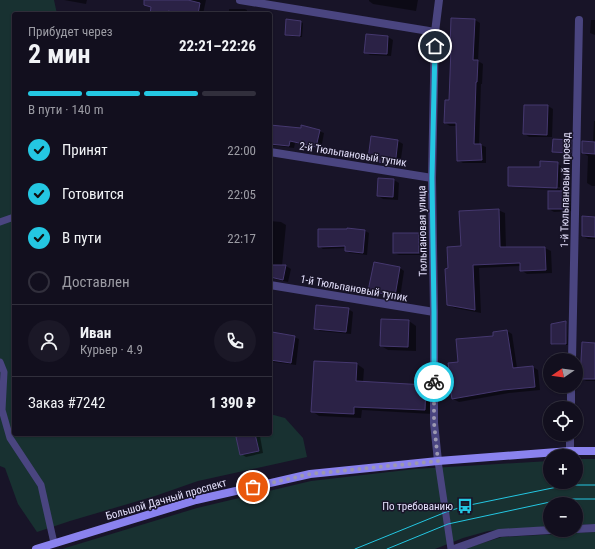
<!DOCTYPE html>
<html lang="ru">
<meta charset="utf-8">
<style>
body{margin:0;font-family:"Roboto Condensed",sans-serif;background:#1b1827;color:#f1f3f6;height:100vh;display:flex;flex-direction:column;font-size:15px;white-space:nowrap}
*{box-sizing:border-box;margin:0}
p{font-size:13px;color:#9c9ca4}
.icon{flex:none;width:22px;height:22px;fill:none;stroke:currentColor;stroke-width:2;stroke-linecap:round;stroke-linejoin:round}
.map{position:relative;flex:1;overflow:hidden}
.sheet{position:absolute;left:12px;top:12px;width:260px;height:424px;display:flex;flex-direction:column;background:#120f1e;border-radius:4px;box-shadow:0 1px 3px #0004,0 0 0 1px #312f3c}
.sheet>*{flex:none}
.needle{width:26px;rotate:257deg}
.tools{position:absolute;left:543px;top:353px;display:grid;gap:8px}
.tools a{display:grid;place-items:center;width:40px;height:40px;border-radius:50%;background:#120f1e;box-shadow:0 1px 3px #0004,0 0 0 1px #312f3c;font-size:20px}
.pin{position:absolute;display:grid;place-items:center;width:34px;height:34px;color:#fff;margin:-17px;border:2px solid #fff;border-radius:50%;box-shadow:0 1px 4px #0007}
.courier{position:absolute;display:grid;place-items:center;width:40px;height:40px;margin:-20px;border:3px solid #24c7e2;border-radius:50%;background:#fff;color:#222;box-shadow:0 1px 5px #0007}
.headline em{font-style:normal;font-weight:700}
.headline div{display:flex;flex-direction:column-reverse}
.headline{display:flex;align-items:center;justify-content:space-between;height:68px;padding:0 16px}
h1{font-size:26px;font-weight:700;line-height:30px}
.bar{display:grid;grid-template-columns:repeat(4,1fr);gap:6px 4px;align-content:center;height:48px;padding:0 16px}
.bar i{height:5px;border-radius:3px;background:#312f3c}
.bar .active{background:#24c7e2}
.bar p{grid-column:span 4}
.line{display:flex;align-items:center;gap:10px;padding:0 16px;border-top:1px solid #312f3c}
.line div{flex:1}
.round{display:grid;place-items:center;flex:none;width:42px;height:42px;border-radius:21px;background:#1b1827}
ol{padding:0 16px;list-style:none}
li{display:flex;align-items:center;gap:12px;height:44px}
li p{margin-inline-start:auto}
li .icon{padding:4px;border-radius:50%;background:#24c7e2;color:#111;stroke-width:4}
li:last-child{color:#9c9ca4}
li i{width:22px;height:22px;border:2px solid #312f3c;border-radius:50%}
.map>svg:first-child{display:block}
</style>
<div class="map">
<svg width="595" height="549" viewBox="0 0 595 549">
<rect width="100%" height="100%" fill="#181428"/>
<g fill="#183131">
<polygon points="0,0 54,0 57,14 14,14 14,434 270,434 270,414 285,418 303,438 307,457 198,481 155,496 70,521 37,532 18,504 5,468 0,466"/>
<polygon points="576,459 595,459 595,524 576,525 576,504 550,504 550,526 488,531 463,538 435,549 62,549 197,508 311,481 415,469 550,461 550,482 576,482"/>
<polygon points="595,532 595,549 463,549 502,537"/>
</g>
<g fill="#0007">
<polygon points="64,0 87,0 86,4"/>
<polygon points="153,0 206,0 203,14 179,14 172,12 172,14 155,14"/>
<polygon points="369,0 418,0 416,11 373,4 369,1"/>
<polygon points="229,9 245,9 247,10 247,14 229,14"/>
<polygon points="475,20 480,23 478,61 483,64 482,84 481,84 479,145 481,145 486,147 486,163 463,163 458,160 457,126 450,126 445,123 450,101"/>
<polygon points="591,20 595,20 595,35 590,33"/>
<polygon points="301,22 303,23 302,37 288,36 286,34"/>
<polygon points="388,37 393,40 391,56 370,55 365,52"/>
<polygon points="548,106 553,109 552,137 529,137 525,134"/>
<polygon points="594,121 595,121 595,186 592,186 587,183 588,156 583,153 593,142"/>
<polygon points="270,126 319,131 324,133 321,149 295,143 294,148 270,145"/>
<polygon points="398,141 403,144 400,166 381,161 382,162 374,161 369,158"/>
<polygon points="571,141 573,142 573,153 555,152 553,151"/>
<polygon points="557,163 561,166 560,187 512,186 512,187 509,186 541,168"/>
<polygon points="394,180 399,183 398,200 383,199 378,196"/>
<polygon points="512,188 560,189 560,190"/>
<polygon points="565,192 570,195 571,211 554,212 549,209"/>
<polygon points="498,210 505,213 506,248 545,248 551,251 552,273 527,274 521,270 521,266 479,268 481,313 455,308 448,305 449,269"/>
<polygon points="595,218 595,239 588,239 583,236"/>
<polygon points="270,221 281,222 286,225 282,266 286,266 291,269 288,282 270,278"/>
<polygon points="348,229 365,231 369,233 367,255 350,253 346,251 346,248 323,249 319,246"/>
<polygon points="418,234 423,237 423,255 399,255 394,253"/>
<polygon points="400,268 404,271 400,298 374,293 369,291"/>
<polygon points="348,309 353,312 351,334 320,331 315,328"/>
<polygon points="409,321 416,326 416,351 388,350 381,346"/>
<polygon points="565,323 567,324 568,345 554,345 552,344"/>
<polygon points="507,331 512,334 517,368 533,367 538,370 540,390 509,393 459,402 453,399 452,377 494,337"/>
<polygon points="294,337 299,339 296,365 274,362 270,359 270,352"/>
<polygon points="595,344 595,381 586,381 581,378"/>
<polygon points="357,364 364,369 363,383 426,386 433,390 432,414 362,410 361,418 319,416 312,411"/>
<polygon points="253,434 255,434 260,436 263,453 246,457 241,454"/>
</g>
<g fill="#2b2246" stroke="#45386f">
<polygon points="144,0 188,0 200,3 198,14 182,14 168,11 167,14 150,14 151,7 144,5"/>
<polygon points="451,18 475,19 473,60 478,60 477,82 476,82 474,144 481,144 482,160 457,161 456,123 444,123 445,100 449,100 451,48 450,48"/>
<polygon points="286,19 301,21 300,36 285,35"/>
<polygon points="366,34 388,36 387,54 364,53"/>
<polygon points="524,105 548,105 547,135 523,134"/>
<polygon points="270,125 301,128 301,125 320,130 316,147 290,141 289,146 270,144"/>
<polygon points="371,136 398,140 395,166 379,162 379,160 368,159"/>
<polygon points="553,139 571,140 571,153 552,152"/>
<polygon points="582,141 595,142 595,154 582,153"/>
<polygon points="540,161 558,162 557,188 508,186 508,167 540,167"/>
<polygon points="378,178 394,179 393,197 377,196"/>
<rect x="548" y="191" width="18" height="18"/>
<polygon points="499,209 500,247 545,247 546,270 520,271 520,263 473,265 475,310 447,305 445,269 448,268 447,247 461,246 459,211"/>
<polygon points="582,216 595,217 595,237 582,236"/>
<polygon points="347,228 365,230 363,253 345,251 345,246 318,247 318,229 347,229"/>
<rect x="393" y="233" width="26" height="20"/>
<polygon points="374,262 400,267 395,296 368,291"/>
<polygon points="270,265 286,265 283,280 270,277"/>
<polygon points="316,305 349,308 346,332 314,329"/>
<polygon points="381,319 409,320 408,347 380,346"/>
<polygon points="566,321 566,344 551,344 551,324"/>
<polygon points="507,330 513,368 533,366 535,387 503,390 452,399 448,376 450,376 448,363 458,362 456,339 493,336 493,332"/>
<polygon points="272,332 295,336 291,363 270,360 270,345"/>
<polygon points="582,342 595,343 595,379 580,379"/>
<polygon points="314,361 357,363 356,381 426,385 425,410 354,407 354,414 311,412"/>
<polygon points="248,434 255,434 259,451 240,455 236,437"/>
</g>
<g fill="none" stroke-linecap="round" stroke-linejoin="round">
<g stroke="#4a4580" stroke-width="7">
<polyline points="0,222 14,217"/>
<polyline points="0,362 4,372 2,410 10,438 41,485 54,543"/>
<polyline points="438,461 451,549"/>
</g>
<g stroke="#4a4580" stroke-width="8">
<polyline points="240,0 435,32"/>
<polyline points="270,152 432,178"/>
<polyline points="270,285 434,312"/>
<polyline points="572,360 579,20"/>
<polyline points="571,408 571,386"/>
<polyline points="570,451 570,434"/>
<polyline points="438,461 434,423 434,312 432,178 435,32 439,0"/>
<polyline points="576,529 595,528"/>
<polyline points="454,549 499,533 550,530"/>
</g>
<polyline stroke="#8a82ee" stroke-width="8" points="36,549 196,500 310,474 438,461 570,451 595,451"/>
<g stroke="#24c7e2" stroke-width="1">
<polyline points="355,549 446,512 465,506 567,485 595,485"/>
<polyline points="387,549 448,524 564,499 595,499"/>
</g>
</g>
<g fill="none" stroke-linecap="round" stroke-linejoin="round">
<polyline stroke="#9c98b1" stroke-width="4" stroke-dasharray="0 7.2" points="253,487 310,474 438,461 434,423 434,382"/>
<polyline stroke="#24c7e2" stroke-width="5" points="434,382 434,312 432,178 435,46"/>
</g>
<defs>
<symbol id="bus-bare" viewBox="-9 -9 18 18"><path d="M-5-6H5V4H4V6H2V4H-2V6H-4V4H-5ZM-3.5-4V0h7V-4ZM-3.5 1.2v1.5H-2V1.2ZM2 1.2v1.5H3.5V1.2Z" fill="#24c7e2" stroke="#181428" stroke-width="2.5" paint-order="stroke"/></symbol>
</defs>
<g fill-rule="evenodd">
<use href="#bus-bare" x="454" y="495" width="22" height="22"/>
</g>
<g text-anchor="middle" stroke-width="3" stroke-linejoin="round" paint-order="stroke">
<g font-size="11" fill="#e3dffb" stroke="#181428">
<text transform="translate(353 154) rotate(9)" y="4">2-й Тюльпановый тупик</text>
<text transform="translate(565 190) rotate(-89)" y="4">1-й Тюльпановый проезд</text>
<text transform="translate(422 231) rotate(-91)" y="4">Тюльпановая улица</text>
<text transform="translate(354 288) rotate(10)" y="4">1-й Тюльпановый тупик</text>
<text transform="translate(166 499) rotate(-16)" y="4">Большой Дачный проспект</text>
</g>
<g font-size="11" fill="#e3dffb" stroke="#181428" text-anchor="end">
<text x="453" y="510">По требованию</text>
</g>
</g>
</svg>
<div class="tools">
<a><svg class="needle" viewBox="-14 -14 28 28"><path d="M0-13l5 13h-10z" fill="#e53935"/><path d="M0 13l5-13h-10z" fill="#9c9ca4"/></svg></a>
<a><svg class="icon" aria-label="locate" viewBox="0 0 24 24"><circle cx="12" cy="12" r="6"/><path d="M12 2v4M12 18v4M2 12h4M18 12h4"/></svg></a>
<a>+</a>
<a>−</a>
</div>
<div class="pin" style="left:253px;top:487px;background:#ea580c"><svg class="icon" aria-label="bag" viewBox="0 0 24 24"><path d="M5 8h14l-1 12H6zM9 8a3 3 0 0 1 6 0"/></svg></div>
<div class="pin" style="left:435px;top:46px;background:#1f2937"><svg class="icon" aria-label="home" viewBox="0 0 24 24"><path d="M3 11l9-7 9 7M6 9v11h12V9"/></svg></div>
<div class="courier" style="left:434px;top:382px"><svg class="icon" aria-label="bike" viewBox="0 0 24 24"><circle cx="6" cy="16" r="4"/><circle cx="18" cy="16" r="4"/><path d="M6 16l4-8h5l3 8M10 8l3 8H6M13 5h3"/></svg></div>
<section class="sheet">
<div class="headline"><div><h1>2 мин</h1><p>Прибудет через</p></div><em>22:21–22:26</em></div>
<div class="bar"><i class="active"></i><i class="active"></i><i class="active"></i><i></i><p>В пути · 140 m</p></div>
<ol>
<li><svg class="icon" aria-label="check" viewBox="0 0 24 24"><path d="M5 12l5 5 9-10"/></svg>Принят<p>22:00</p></li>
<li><svg class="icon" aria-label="check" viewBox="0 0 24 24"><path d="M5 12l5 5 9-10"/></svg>Готовится<p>22:05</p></li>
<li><svg class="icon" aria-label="check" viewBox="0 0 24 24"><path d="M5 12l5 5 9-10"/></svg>В пути<p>22:17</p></li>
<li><i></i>Доставлен</li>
</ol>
<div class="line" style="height:72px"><a class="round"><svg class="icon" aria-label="person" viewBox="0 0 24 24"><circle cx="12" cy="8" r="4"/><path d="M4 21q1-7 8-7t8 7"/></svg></a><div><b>Иван</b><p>Курьер · 4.9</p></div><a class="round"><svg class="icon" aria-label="phone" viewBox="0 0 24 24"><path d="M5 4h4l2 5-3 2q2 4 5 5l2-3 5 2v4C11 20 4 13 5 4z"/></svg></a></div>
<div class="line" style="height:52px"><div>Заказ #7242</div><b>1 390 ₽</b></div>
</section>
</div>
